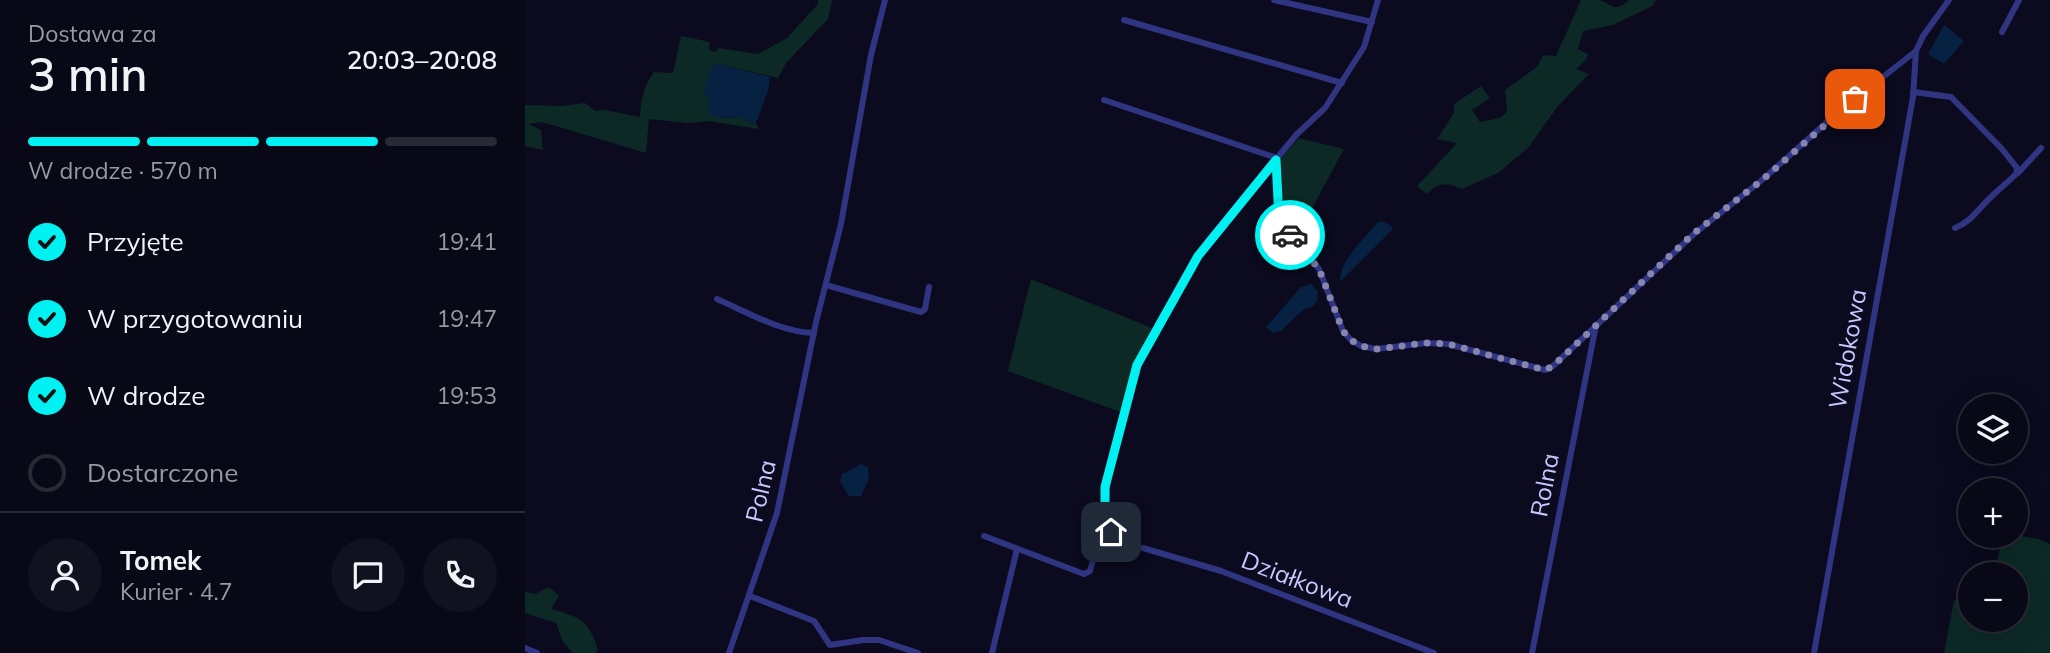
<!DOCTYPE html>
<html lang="pl">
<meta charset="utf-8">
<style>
body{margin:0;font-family:Mulish,sans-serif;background:#11111f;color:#f1f3f6;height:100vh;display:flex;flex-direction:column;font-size:26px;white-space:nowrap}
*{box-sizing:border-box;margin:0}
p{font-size:23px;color:#989aa1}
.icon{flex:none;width:38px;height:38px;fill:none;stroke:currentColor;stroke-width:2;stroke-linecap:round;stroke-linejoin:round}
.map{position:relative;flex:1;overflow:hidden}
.drawer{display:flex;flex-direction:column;background:#080816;width:525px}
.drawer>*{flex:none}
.controls{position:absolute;left:1433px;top:394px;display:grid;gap:14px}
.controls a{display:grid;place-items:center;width:70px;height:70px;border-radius:50%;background:#080816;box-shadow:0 7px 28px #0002,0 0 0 2px #292935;font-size:35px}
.pin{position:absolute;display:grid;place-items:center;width:60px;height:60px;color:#fff;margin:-30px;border-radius:14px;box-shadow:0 4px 10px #0006}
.courier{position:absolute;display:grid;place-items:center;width:70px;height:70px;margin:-35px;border:5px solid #00f1f2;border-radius:50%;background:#fff;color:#222;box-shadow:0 2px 9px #0007}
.summary em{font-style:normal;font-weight:600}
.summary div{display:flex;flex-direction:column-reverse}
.summary{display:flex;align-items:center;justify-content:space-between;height:119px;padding:0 28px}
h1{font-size:46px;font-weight:600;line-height:52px}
.bar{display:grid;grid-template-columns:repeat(4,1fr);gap:10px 7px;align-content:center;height:84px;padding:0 28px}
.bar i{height:9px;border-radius:5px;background:#292935}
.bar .active{background:#00f1f2}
.bar p{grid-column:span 4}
.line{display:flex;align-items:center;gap:18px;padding:0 28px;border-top:2px solid #292935}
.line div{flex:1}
.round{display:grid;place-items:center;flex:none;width:74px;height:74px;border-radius:37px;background:#11111f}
ol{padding:0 28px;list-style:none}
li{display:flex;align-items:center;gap:21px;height:77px}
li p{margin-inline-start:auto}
li .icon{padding:7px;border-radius:50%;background:#00f1f2;color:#111;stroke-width:4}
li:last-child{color:#989aa1}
li i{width:38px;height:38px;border:4px solid #292935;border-radius:50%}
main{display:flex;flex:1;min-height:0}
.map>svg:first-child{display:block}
</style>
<main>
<section class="drawer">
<div class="summary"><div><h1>3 min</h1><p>Dostawa za</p></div><em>20:03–20:08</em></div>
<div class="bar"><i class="active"></i><i class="active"></i><i class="active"></i><i></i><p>W drodze · 570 m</p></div>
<ol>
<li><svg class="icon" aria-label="check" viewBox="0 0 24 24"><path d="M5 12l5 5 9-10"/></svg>Przyjęte<p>19:41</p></li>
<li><svg class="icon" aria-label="check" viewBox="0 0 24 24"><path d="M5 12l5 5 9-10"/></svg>W przygotowaniu<p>19:47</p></li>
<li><svg class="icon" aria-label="check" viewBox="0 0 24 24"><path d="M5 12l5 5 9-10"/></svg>W drodze<p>19:53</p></li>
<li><i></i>Dostarczone</li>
</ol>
<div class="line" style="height:126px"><a class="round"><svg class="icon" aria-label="person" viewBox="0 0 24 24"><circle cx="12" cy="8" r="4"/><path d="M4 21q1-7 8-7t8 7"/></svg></a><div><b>Tomek</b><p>Kurier · 4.7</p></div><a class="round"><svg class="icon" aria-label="chat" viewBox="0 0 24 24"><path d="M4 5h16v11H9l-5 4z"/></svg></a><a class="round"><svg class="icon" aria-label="phone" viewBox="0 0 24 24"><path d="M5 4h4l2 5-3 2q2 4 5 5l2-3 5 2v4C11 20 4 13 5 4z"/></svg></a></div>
</section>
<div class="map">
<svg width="1525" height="653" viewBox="0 0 1525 653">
<rect width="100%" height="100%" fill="#0b0a1e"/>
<g fill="#0c2925">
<path d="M293 0H307L303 19 261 63 253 78 188 63 184 98 192 118 219 117 222 122 231 123 234 129 183 121 163 123 124 119 121 153 17 122 3 124 16 130 18 150 0 146V105L36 106 60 103 70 111 80 110 115 117C116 99 118 87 129 72L148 73 156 36 185 42 184 50 191 52 193 48 233 54 262 38 293 4Z"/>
<path d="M1056 0C1061 0 1068 0 1074 0 1086 2 1089 15 1104 0H1131L1127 6 1088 25 1058 31 1053 49 1063 54 1061 60 1051 69 1064 74 1033 106 1003 148 973 173 937 189C922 182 913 182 902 194L892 186 932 143 912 139 929 113V104L956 86 965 98 947 110 955 122 975 118 982 112 980 90 1012 67 1018 55 1031 56Z"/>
<polygon points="774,138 819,149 771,238 756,220 753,161"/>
<polygon points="506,279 627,328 609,361 598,413 483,371"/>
<polygon points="1491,535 1514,539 1525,544 1525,653 1419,653 1429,600 1445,602 1446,620 1491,620 1491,574 1469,574 1478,536"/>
<path d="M24 587 34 596 26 609C57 618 62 618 73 650L70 653H48L38 642 31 623 0 613V592L10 594Z"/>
</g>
<g fill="#062141">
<polygon points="1419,25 1439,41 1419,64 1403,54"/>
<polygon points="188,63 245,77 243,91 231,123 222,122 219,117 192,118 183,113 184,98 178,93"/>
<path d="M857 221 867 226V230L817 280H815C815 260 840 238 852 223Z"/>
<polygon points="786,284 793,292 792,301 788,306 778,310 756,331 748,333 741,327 776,287"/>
<polygon points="336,464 343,467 344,479 336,496 324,496 315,482 317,474"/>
</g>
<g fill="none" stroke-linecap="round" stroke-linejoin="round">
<g stroke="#303582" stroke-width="6">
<polyline points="749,0 847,22"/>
<polyline points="599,20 817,83"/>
<polyline points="1477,32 1494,0"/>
<path d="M1388 92 1426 97 1477 149 1492 168 1491 174C1483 182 1473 190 1465 198 1453 209 1446 222 1430 228"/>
<polyline points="579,100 752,158"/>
<polyline points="751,160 754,220 794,269 818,331 826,340 836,346 851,349 901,343 923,344 1020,370 1028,366 1169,234 1237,180 1311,114 1391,51"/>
<polyline points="1493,173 1516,148"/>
<polyline points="301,285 396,312 400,309 404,287"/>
<path d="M192 299C222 312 255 332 289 333"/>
<path d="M586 532C568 499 602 404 612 365L617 353 683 241 772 134 800 108 839 47 853 0"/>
<polyline points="459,536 559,574 565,571 576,531 582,524"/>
<polyline points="618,548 696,571 909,653"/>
<polyline points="225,596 289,621 305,645 338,640 354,640 393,653"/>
<polyline points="0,648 12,653"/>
<polyline points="204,653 252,513 291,322 316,224 346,55 360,0"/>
<polyline points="467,653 492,549"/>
<polyline points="1007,653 1071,325"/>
<polyline points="1289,653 1388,97 1391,51 1398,36 1424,0"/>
</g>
</g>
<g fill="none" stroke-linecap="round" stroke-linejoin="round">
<polyline stroke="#8685b0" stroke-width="7" stroke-dasharray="0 12.6" points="765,235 794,269 818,331 826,340 836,346 851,349 901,343 923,344 1020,370 1028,366 1169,233 1237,180 1330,99"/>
<polyline stroke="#00f1f2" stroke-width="9" points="586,532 580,517 580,487 612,365 673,256 751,160 754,220 765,235"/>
</g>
<g text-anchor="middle" stroke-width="7" stroke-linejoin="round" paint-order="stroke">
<g font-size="24" fill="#c8c7ff" stroke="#0b0a1e">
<text transform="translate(1323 349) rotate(-80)" y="8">Widokowa</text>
<text transform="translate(1020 485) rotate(-79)" y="8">Rolna</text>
<text transform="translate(236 491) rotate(-77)" y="8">Polna</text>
<text transform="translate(772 580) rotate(21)" y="8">Działkowa</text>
</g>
</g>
</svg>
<div class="controls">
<a><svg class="icon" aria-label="layers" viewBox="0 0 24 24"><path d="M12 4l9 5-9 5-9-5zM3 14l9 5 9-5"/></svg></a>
<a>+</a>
<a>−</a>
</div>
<div class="pin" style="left:1330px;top:99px;background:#ea580c"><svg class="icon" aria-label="bag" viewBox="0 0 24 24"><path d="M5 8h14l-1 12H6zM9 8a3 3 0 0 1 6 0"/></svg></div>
<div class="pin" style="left:586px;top:532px;background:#1f2937"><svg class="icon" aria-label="home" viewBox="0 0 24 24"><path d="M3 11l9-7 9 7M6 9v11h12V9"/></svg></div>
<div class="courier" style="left:765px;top:235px"><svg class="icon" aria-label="car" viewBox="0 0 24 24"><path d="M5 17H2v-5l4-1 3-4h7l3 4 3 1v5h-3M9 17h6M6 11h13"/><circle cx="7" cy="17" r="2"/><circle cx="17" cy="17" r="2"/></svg></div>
</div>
</main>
